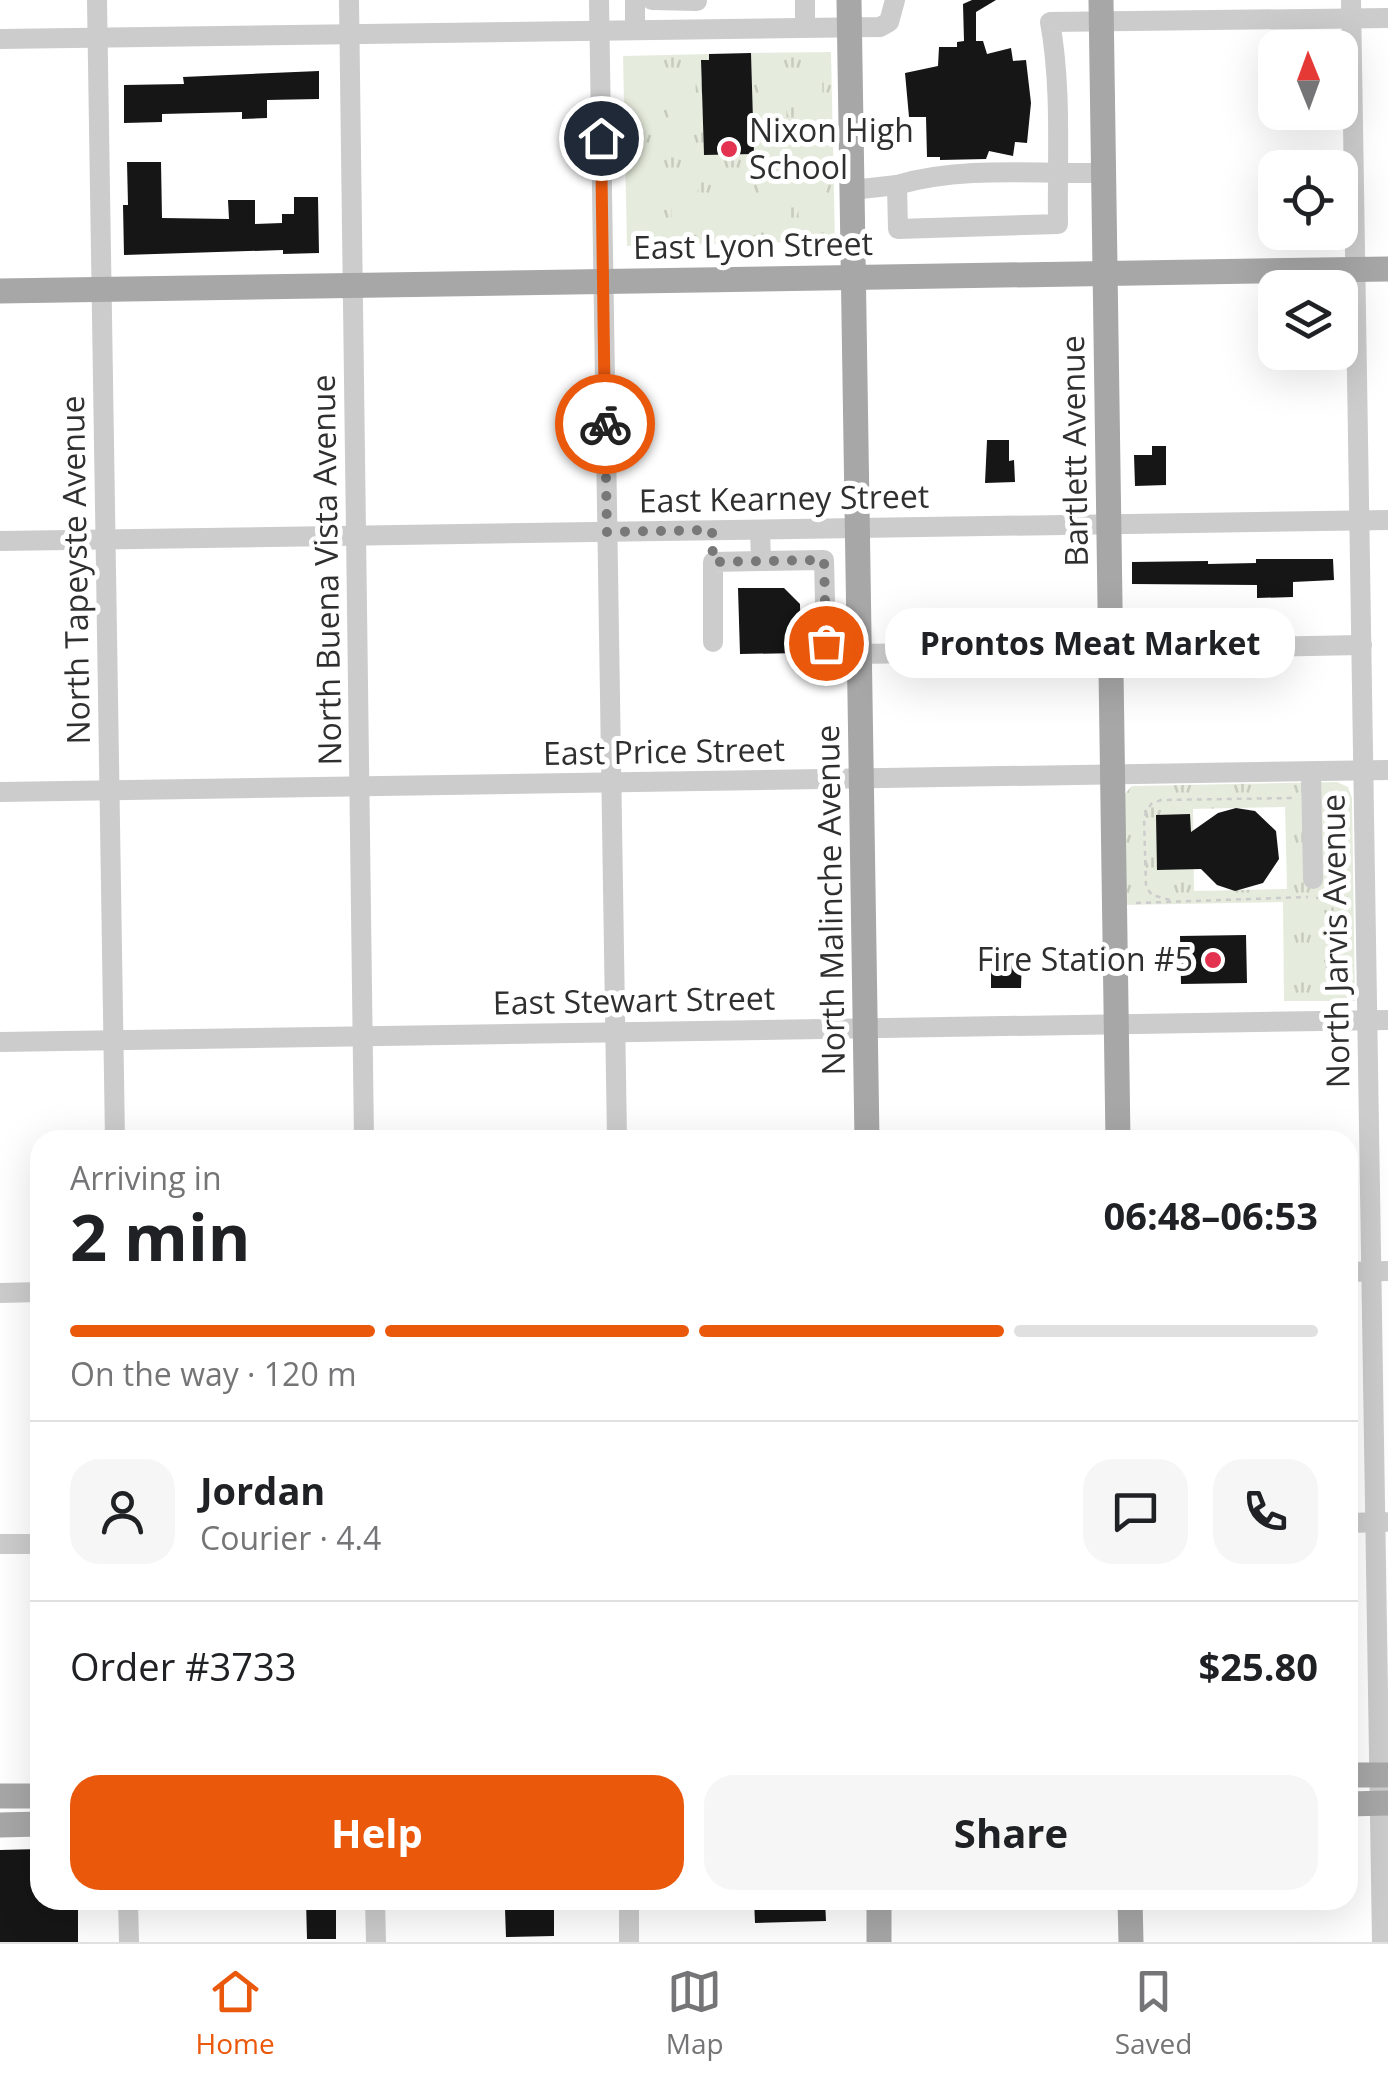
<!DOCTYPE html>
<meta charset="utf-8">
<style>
body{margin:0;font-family:"Open Sans",sans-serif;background:#f6f6f6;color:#202124;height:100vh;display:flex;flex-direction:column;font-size:38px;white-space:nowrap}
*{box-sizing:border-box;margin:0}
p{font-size:32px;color:#757577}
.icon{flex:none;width:55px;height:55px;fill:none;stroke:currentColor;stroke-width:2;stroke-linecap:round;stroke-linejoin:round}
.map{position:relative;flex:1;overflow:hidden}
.sheet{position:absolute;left:30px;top:1130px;width:1328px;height:780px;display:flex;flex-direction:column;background:#fff;border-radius:30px;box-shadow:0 10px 40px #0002}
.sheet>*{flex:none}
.needle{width:65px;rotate:359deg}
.fabs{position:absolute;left:1258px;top:30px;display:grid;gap:20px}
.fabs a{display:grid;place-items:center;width:100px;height:100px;border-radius:20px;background:#fff;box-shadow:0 10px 40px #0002;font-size:50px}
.pin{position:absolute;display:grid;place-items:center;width:85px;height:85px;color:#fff;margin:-42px;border:5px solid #fff;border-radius:50%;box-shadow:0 2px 10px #0007}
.courier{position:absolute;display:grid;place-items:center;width:100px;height:100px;margin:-50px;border:8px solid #ea580c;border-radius:50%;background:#fff;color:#222;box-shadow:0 2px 12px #0007}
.bubble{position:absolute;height:70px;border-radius:30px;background:#fff;box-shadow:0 10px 40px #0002;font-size:32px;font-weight:700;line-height:70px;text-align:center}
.overview em{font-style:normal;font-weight:700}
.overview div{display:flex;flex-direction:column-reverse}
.overview{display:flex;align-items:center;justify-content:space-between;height:170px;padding:0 40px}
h1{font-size:65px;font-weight:700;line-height:75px}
.bar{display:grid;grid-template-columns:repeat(4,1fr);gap:15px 10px;align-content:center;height:120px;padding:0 40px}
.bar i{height:12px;border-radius:8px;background:#e0e0e0}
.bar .current{background:#ea580c}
.bar p{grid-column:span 4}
.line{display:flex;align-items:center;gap:25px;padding:0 40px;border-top:2px solid #e0e0e0}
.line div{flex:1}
.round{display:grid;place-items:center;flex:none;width:105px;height:105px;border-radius:30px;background:#f6f6f6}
.primary-button{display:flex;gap:20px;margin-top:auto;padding:20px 40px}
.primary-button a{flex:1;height:115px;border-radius:30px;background:#ea580c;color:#fff;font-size:40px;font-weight:700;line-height:115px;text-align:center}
.primary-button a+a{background:#f6f6f6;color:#202124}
.dock{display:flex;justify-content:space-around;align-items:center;height:140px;border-top:2px solid #e0e0e0;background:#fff;font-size:28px;color:#757577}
.dock a{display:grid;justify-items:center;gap:5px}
.dock .current{color:#ea580c}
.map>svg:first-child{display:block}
</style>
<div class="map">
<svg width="1388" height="1942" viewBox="0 0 1388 1942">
<defs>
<pattern id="grass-tufts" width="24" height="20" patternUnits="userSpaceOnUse" patternTransform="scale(2.5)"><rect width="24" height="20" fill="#e6ecdd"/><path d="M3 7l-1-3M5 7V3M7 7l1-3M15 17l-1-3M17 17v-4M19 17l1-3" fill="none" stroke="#c6cbbe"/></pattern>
</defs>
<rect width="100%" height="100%" fill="#fff"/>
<g fill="url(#grass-tufts)" fill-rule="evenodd">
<polygon points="831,52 835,241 627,246 623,56 709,54 709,60 701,61 704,155 753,153 751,53"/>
<path d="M1337 782 1348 787 1352 798 1355 1001H1284L1283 902 1126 905 1124 795 1132 786ZM1285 807 1287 889 1194 891 1193 809Z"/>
</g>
<g fill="#e6ecdd">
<polygon points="822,68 823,127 796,127 794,69"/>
<polygon points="785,69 787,127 760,128 758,70"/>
<polygon points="695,71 697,130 669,131 668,72"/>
<polygon points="658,72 660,131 633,131 631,73"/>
<polygon points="824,167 826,225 799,226 797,168"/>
<polygon points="788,168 790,226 762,227 760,169"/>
<polygon points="742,169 744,227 717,228 715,170"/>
<polygon points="697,170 699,229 672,230 670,171"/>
<polygon points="661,171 662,229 635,230 633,172"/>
</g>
<g fill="#161616">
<polygon points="972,0 996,0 976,12 976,41 983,41 987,54 1011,48 1013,61 1026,60 1031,103 1027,143 1015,142 1013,156 989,151 986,159 940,160 940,157 927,157 926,117 909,117 905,73 938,66 939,47 957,47 957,42 964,41 963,4"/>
<polygon points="751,53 754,154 704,155 701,60 709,60 709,54"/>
<polygon points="319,71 319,99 267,100 267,118 242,119 242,112 162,114 162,122 124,123 124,85 184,84 183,77"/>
<polygon points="127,162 161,162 162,218 229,219 228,200 255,200 255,224 282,223 282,214 294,214 294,197 318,197 319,253 283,254 283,250 124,255 123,205 128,205"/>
<polygon points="987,440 1009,440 1009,461 1014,460 1015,482 985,483"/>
<polygon points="1152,446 1166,446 1166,485 1135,486 1134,455 1152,455"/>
<polygon points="1256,559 1333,559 1334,580 1293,582 1293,597 1257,598 1257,585 1132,584 1132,562 1208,561 1208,564 1256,563"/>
<polygon points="738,588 784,588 800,604 801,653 740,654"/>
<polygon points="1236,808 1255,811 1276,831 1279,859 1263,883 1235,891 1217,885 1201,869 1157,870 1156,815 1190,814 1191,832 1218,813"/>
<polygon points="1246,935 1247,983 1181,984 1180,936"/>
<polygon points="991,953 1022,953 1021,988 991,988"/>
<polygon points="40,1849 40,1900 78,1900 78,1942 0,1942 0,1850"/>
<polygon points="306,1900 336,1900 336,1939 307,1939"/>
<polygon points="754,1900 825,1900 826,1921 755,1923"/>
<polygon points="554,1908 554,1936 506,1937 505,1909"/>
</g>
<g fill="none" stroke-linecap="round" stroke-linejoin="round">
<g stroke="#ccc" stroke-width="2.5" stroke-dasharray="5 5" stroke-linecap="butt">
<polyline points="1326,893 1336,882 1332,806"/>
<polyline points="1316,898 1348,898"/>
<polyline points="1170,900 1152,895 1146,887 1144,817 1151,804 1161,800 1294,798"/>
<polyline points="1136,903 1308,897"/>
</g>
<g stroke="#ccc" stroke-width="20">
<polyline points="97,0 115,1140"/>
<polyline points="349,0 364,1140"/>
<polyline points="599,0 617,1140"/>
<polyline points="635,0 635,30"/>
<polyline points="652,0 697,1"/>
<polyline points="805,0 805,27"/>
<polyline points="1351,0 1382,1942"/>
<polyline points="0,39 880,27 889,22 895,0"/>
<path d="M1103 173C1036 174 961 166 897 185L898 229 1058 224C1057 158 1062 88 1050 22L1388 18"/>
<polyline points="852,190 897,185"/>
<polyline points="0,541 1388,520"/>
<polyline points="761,561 824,560 826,643"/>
<polyline points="713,642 713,562 761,561 760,530"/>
<polyline points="859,654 1362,645"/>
<polyline points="1311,772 1313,879"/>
<polyline points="0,792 1388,770"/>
<polyline points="0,1042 1388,1020"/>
<polyline points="1348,1272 1388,1271"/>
<polyline points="0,1293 40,1292"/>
<polyline points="1348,1523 1385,1522"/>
<polyline points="0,1544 40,1544"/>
<polyline points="128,1900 129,1942"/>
<polyline points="375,1900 376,1942"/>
<polyline points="629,1900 629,1942"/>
</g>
<g stroke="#a7a7a7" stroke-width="25">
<polyline points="849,0 867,1140"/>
<polyline points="1101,0 1118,1140"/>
<polyline points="0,291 1388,269"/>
<polyline points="1348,1775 1388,1775"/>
<polyline points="0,1796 40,1796"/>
<polyline points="1348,1804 1388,1803"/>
<polyline points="0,1825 40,1824"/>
<polyline points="879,1900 879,1942"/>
<polyline points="1130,1900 1131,1942"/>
</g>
</g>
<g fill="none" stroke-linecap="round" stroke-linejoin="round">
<polyline stroke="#787878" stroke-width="10" stroke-dasharray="0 18" points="605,424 607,532 712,530 713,562 824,560 826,643"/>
<polyline stroke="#ea580c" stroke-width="12" points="601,138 605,424"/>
</g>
<g fill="#e33350" stroke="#fff" stroke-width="4">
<circle cx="729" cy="149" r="10"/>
<circle cx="1213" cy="960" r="10"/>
</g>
<g text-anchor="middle" stroke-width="10" stroke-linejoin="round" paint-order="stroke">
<g font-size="32" fill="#2f2f2f" stroke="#fff" text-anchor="start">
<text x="749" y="142">Nixon High<tspan x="749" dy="37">School</tspan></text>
<text x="1193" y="971" text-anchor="end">Fire Station #5</text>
</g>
<g font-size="32" fill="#2f2f2f" stroke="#fff">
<text transform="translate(753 246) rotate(-1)" y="11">East Lyon Street</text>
<text transform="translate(1075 451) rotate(-91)" y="11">Bartlett Avenue</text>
<text transform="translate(784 499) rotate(-1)" y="11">East Kearney Street</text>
<text transform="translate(76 570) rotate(-91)" y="11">North Tapeyste Avenue</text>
<text transform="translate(327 570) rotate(-91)" y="11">North Buena Vista Avenue</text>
<text transform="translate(664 752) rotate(-1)" y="11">East Price Street</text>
<text transform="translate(831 900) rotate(-91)" y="11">North Malinche Avenue</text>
<text transform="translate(1336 941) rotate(-91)" y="11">North Jarvis Avenue</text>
<text transform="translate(634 1001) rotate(-1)" y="11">East Stewart Street</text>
</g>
</g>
</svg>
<div class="fabs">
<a><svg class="needle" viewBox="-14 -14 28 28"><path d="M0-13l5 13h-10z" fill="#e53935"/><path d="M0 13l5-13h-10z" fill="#757577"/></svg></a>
<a><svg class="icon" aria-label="locate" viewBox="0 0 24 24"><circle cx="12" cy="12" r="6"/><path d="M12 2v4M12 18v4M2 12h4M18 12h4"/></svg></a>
<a><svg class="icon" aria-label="layers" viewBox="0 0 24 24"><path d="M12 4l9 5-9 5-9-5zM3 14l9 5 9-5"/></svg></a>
</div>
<div class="pin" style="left:826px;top:643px;background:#ea580c"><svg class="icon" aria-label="bag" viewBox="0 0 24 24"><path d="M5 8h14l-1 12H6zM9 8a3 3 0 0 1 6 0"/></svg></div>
<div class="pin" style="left:601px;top:138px;background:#1f2937"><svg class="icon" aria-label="home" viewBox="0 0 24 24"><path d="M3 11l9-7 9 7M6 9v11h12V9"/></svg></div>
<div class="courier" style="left:605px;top:424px"><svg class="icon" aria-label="bike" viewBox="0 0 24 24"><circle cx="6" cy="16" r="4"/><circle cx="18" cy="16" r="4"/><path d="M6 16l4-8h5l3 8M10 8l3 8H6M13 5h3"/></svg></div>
<div class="bubble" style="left:885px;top:608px;width:410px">Prontos Meat Market</div>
<section class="sheet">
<div class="overview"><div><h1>2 min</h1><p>Arriving in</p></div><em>06:48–06:53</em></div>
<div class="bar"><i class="current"></i><i class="current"></i><i class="current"></i><i></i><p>On the way · 120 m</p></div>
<div class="line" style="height:180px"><a class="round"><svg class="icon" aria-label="person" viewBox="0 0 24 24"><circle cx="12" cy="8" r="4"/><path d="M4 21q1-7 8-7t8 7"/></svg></a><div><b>Jordan</b><p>Courier · 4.4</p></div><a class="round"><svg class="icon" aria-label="chat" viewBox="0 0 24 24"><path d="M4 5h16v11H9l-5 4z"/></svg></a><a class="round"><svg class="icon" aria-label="phone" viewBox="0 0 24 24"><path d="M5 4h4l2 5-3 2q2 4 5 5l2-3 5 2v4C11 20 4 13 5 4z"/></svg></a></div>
<div class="line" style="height:130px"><div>Order #3733</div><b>$25.80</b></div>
<div class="primary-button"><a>Help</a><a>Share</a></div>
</section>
</div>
<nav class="dock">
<a class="current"><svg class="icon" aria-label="home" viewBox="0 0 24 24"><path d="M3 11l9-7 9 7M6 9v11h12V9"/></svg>Home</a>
<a><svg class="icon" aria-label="map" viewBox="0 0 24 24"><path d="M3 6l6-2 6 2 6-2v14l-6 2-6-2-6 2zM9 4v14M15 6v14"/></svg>Map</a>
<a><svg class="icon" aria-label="saved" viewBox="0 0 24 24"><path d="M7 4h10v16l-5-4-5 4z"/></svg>Saved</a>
</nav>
